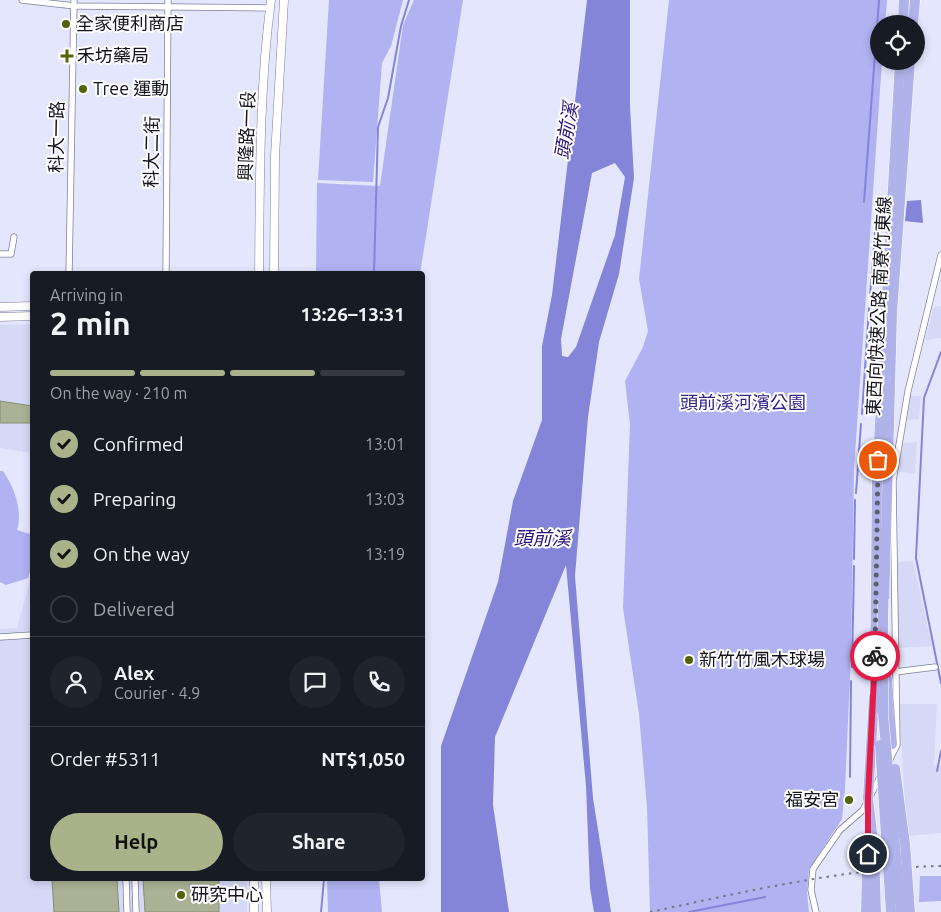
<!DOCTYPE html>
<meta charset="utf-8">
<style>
body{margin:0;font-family:Ubuntu,"Noto Sans TC",sans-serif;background:#20242c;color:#f1f3f6;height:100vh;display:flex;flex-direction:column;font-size:19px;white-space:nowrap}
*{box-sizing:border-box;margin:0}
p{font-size:16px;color:#9ea1a6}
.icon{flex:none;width:28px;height:28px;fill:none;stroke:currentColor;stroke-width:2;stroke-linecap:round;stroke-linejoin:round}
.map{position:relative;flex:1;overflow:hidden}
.drawer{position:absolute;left:30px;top:271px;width:395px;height:610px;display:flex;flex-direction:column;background:#171b24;border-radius:5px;box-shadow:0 2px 8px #0003}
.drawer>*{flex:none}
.buttons{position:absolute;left:870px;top:15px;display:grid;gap:10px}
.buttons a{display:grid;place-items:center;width:55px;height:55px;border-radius:50%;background:#171b24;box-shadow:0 2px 8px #0003;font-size:25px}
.pin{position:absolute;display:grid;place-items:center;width:42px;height:42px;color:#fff;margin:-21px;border:2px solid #fff;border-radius:50%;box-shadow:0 1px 5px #0007}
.courier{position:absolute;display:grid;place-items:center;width:50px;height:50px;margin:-25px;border:4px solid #e11d48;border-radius:50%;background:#fff;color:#222;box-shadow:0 1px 6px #0007}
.overview em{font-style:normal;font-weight:700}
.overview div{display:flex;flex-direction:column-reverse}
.overview{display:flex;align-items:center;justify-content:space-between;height:85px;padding:0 20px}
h1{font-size:32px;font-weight:700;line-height:38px}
.bar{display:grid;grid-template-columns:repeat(4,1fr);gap:8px 5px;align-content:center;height:60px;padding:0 20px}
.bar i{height:6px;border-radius:4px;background:#363941}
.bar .on{background:#aab28a}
.bar p{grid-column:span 4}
.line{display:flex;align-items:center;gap:12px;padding:0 20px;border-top:1px solid #363941}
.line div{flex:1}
.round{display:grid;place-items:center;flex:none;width:52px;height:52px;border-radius:26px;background:#20242c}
ol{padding:0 20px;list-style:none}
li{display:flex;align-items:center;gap:15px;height:55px}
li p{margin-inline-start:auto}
li .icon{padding:5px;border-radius:50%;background:#aab28a;color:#111;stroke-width:4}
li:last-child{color:#9ea1a6}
li i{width:28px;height:28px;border:2px solid #363941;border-radius:50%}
.cta{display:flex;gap:10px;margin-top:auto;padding:10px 20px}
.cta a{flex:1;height:58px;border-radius:30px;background:#aab28a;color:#111;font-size:20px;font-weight:700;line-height:58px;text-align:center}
.cta a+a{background:#20242c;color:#f1f3f6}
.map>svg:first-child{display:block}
</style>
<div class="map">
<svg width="941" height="912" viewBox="0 0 941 912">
<rect width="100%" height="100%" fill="#e4e6fd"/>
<g fill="#d6d9f6">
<polygon points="941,306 941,338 925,340 934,307"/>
<polygon points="32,324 32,453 0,448 0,325"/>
<polygon points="910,396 921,396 919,419 907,420"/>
<polygon points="917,442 915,474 899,472 902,443"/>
<polygon points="913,561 932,646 897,648 897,562"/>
<polygon points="32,574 32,879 247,879 247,912 0,912 0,629 17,628"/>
<polygon points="899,704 937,704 934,766 941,765 941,833 907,836"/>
</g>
<g fill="#b0b2f1">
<polygon points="329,0 403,0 391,46 382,63 373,182 318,180"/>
<polygon points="414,0 463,0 420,274 316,274 317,183 380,186 403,25"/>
<polygon points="669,0 887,0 885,24 879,24 879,61 882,61 854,469 851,653 845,789 842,819 809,869 807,892 809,912 650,912 647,807 639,714 623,608 630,425 625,381 643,347 648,331 639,279"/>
<path d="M0 471H3C14 487 23 510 17 530L30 534C35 548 33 564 28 578L6 585 0 582Z"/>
<polygon points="920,876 941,876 941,901 919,902"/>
<polygon points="327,879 379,879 382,912 328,912"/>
</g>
<g fill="#8485d9" fill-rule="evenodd">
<path d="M587 0H630V107L634 178 619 274 599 342 588 417 575 576 593 798 611 912H594L590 888 586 786 566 565 495 737 493 805 509 912H441V746L498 582 513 501 542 420V346L552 295ZM615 163 625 177 615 235 576 347 568 357 562 356 561 339 592 173Z"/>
<polygon points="921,200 923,223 905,221 907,201"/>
</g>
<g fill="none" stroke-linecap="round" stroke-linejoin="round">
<g stroke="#8485d9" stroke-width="2">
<polyline points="864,202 879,0"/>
<polyline points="374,274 378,127 388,98 401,26 409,0"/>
<polyline points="870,297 877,206"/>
<polyline points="941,352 924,398 916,558 941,683"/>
<polyline points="862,414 869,308"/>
<polyline points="856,493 861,424"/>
<polyline points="854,559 855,500"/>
<polyline points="852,667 854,566"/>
<polyline points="937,771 941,751"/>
<polyline points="850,777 851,681"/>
<polyline points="321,912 324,879"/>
<polyline points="689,912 765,897"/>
</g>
</g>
<g fill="#aab195" stroke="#878e73">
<polygon points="0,401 32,406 32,423 0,423"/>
<polygon points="52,879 117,879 119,912 54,912"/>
<polygon points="143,879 219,879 219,912 145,912"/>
</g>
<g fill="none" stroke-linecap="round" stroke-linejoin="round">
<defs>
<g id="minor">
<polyline points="22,0 75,6 270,8"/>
<polyline points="0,254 11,254 14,237"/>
<polyline points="69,274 74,0"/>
<polyline points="166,274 168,0"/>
<polyline points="0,637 32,635"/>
<polyline points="895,672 935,667"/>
<polyline points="889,761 897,745 893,481 908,391 941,255"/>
<polyline points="126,879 127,912"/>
<polyline points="135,879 136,912"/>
<polyline points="816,912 811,890 813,869 840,830 863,810 881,775"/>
</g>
<g id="tertiary">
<path d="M259 274C260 182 259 91 271 0"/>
<polyline points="274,274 275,156 284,0"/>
<polyline points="0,307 32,306"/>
<polyline points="0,317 32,316"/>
<polyline points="266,879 267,912"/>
<polyline points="254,912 254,879"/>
</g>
<g id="trunk">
<polyline points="903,24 904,0"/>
<polyline points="913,24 915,0"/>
<polyline points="884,607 892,313 910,61"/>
<polyline points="887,679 892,744"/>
<polyline points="875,683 877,478 900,61"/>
<polyline points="868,798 874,697"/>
</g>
</defs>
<use href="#minor" stroke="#7e7f9a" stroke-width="7"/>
<use href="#tertiary" stroke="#7e7f9a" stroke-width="9"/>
<use href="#trunk" stroke="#fff" stroke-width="11"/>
<use href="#minor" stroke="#fff" stroke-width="5.5"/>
<use href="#tertiary" stroke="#fff" stroke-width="8"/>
<use href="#trunk" stroke="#b0b2ea" stroke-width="10"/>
<path stroke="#757686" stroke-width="2" stroke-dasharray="2.5 5" stroke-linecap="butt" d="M650 912C744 892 845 868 941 866"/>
<defs>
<g id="trunk-bridge">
<polyline points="883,599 883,714 901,912"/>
<polyline points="875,674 877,708"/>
<polyline points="880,745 891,912"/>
<polyline points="895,769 905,844 910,912"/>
<polyline points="868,798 874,851 876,912"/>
<polyline points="866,912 867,872"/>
</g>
</defs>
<use href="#trunk-bridge" stroke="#fff" stroke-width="11" stroke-linecap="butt"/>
<use href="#trunk-bridge" stroke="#b0b2ea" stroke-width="10"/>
</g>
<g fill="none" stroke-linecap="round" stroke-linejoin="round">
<polyline stroke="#5d5e6c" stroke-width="5" stroke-dasharray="0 9" points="875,656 878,460"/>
<polyline stroke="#e11d48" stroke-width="6" points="868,854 868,798 875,656"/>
</g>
<g fill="#536307" stroke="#fff" stroke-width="2">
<circle cx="66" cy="24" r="5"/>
<path d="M64.5 48.5h5v5h5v5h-5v5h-5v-5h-5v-5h5z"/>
<circle cx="83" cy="89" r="5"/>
<circle cx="689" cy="660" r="5"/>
<circle cx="849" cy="800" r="5"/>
<circle cx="181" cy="895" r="5"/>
</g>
<g text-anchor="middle" stroke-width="4" stroke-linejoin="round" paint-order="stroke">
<g font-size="18" fill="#14141e" stroke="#fff" text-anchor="start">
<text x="76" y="30">全家便利商店</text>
<text x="77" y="62">禾坊藥局</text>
<text x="93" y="95">Tree 運動</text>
<text x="699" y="666">新竹竹風木球場</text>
<text x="839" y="806" text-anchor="end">福安宮</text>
<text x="191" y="901">研究中心</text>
</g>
<g font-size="18" fill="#14141e" stroke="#fff">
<text transform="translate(247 136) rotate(-88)" y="6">興隆路一段</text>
<text transform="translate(57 137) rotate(-89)" y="6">科大一路</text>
<text transform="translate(152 152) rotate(-89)" y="6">科大二街</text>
<text transform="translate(879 306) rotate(-87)" y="6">東西向快速公路 南寮竹東線</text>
</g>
<g font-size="18" fill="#332386" stroke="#fff">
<text x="743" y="409">頭前溪河濱公園</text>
</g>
<g font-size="19" font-style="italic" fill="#2a1478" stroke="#fff">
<text transform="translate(566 131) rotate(-80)" y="7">頭前溪</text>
<text x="542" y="545">頭前溪</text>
</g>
</g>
</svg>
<div class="buttons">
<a><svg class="icon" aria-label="locate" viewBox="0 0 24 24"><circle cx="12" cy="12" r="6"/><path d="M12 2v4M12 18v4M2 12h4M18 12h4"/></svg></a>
</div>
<div class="pin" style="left:878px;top:460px;background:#ea580c"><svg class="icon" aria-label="bag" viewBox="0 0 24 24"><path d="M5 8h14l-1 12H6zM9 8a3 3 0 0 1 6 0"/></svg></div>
<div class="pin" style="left:868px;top:854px;background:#1f2937"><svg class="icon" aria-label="home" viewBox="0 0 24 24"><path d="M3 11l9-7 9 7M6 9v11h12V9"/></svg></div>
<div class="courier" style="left:875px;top:656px"><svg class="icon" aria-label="bike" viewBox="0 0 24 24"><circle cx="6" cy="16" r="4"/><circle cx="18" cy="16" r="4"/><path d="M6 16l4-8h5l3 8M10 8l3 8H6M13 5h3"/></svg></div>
<section class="drawer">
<div class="overview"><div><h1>2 min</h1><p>Arriving in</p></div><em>13:26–13:31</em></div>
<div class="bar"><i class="on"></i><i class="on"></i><i class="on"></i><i></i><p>On the way · 210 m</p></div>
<ol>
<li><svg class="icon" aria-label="check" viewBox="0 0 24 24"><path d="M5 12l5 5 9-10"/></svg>Confirmed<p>13:01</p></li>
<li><svg class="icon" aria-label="check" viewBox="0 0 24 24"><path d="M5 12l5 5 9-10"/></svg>Preparing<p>13:03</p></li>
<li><svg class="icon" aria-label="check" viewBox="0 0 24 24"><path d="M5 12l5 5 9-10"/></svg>On the way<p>13:19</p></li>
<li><i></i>Delivered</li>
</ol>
<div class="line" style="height:90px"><a class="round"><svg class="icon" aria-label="person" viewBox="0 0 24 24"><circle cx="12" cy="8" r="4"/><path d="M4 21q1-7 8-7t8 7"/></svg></a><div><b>Alex</b><p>Courier · 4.9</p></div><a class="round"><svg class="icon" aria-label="chat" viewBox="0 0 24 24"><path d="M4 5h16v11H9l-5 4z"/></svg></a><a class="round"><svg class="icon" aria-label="phone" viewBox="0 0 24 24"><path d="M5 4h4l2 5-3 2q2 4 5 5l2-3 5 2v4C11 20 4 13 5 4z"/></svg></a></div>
<div class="line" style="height:65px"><div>Order #5311</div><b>NT$1,050</b></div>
<div class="cta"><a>Help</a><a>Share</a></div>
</section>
</div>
